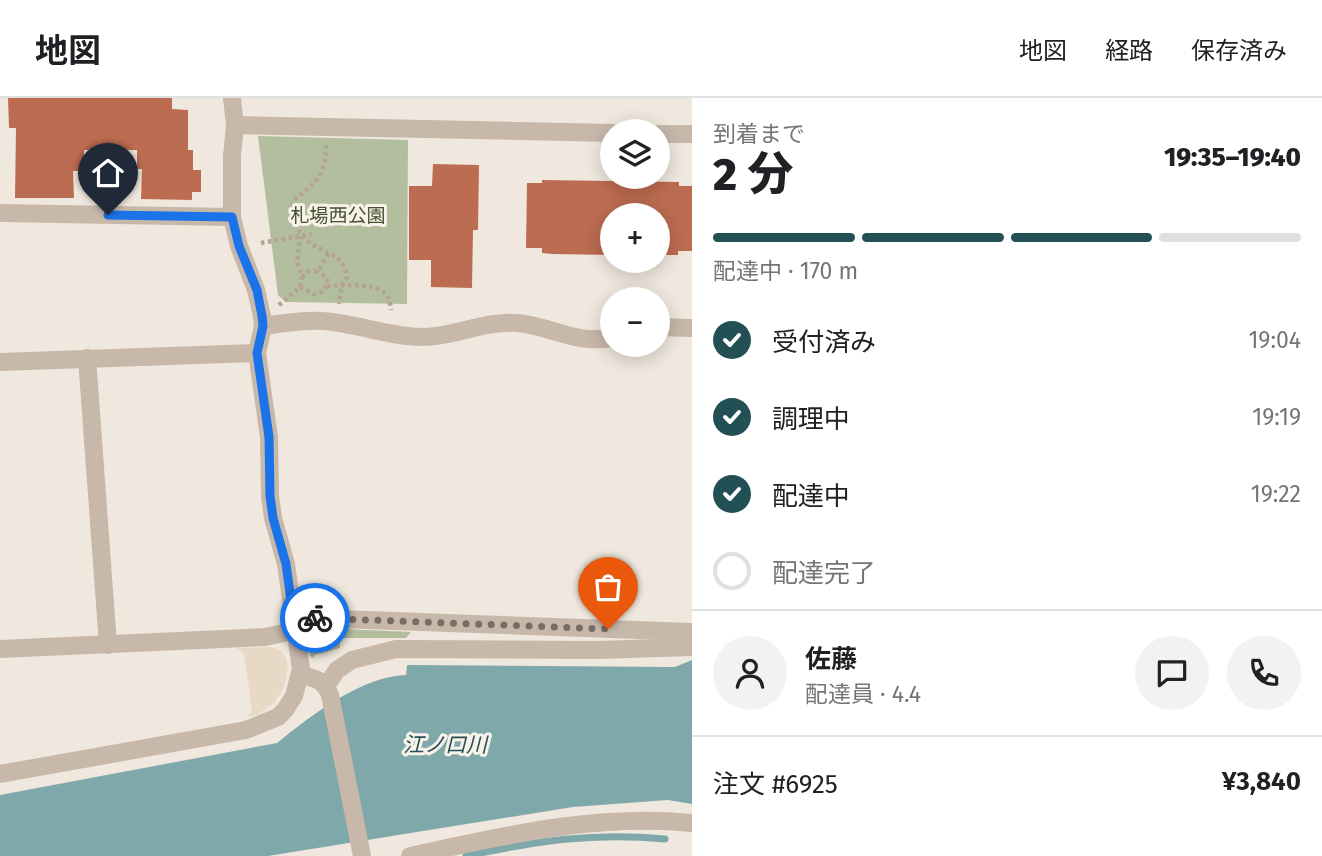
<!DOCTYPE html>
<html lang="ja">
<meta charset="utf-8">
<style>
body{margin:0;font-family:"Fira Sans","Noto Sans JP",sans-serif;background:#f2f2f2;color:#202124;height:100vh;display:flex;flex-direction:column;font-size:26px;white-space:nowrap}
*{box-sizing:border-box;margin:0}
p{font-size:23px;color:#757577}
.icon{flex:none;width:38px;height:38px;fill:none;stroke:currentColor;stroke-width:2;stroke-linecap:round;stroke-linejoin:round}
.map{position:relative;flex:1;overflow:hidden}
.sheet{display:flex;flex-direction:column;background:#fff;width:630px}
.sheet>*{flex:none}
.buttons{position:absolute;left:600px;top:21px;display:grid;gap:14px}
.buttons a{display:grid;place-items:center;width:70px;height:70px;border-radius:50%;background:#fff;box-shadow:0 4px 18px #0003;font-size:35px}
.pin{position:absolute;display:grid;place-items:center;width:60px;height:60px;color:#fff;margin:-72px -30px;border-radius:50% 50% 50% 0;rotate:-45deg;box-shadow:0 0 7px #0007}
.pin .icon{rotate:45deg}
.courier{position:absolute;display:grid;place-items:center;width:70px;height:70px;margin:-35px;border:5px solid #1a73e8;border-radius:50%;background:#fff;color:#222;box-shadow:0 2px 9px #0007}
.overview em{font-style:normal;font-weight:800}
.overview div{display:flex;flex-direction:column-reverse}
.overview{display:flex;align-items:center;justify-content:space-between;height:119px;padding:0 21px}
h1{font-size:46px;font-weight:800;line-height:52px}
.bar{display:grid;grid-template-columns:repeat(4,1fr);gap:10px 7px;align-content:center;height:84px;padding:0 21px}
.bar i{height:9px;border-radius:5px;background:#e0e0e0}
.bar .on{background:#225054}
.bar p{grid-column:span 4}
.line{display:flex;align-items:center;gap:18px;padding:0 21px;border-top:2px solid #e0e0e0}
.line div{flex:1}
.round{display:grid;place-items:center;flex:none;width:74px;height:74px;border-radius:37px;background:#f2f2f2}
ol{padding:0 21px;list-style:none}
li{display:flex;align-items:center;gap:21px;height:77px}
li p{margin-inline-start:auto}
li .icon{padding:7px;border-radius:50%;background:#225054;color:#fff;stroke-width:4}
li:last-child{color:#757577}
li i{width:38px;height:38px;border:4px solid #e0e0e0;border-radius:50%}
header{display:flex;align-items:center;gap:42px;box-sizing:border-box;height:98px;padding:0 35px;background:#fff;border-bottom:2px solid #e0e0e0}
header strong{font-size:33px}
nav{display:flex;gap:38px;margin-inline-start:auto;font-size:24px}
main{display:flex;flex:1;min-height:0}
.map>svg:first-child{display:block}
</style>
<header>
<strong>地図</strong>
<nav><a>地図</a><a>経路</a><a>保存済み</a></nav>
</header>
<main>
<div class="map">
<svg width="692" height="758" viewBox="0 0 692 758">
<rect width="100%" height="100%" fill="#f0e8de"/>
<g fill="#b3be9f">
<polygon points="258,38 408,42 407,206 286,204 278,197"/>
<polygon points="320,530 411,534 406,540 340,540 340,550 315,557 313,560 310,558 308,542 314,532"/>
</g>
<polygon fill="#e7d9c6" points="272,549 281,553 286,560 288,569 284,590 274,605 257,617 247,619 252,611 244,556 237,550"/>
<path fill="#7fa8ab" d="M692 562V706L668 702 573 709 268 758H0V697L277 645C312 617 360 579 406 577L407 567 675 569Z"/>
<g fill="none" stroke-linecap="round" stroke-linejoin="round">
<path stroke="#7fa8ab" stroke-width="7" d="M466 758C537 743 592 734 665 741"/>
</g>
<g fill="#bc6c50">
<polygon points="8,0 172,0 172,11 188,12 188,52 193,52 193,72 201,72 201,94 192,94 192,102 141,101 142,71 137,71 137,52 84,52 84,73 73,73 74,100 15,100 16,30 9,30"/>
<polygon points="433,66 479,67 478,132 473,132 472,190 431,189 431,162 409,162 409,88 432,88"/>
<polygon points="542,82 679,84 679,88 692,88 692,153 678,153 678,157 658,157 658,117 612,117 612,157 553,156 542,155 542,150 526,150 527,85 542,85"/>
</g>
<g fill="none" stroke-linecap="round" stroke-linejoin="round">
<g stroke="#b3a295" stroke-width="4.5" stroke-dasharray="3.5 3.5" stroke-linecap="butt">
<path d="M326 47C326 78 315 85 293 103 292 163 343 142 347 179L342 187 339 206"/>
<polyline points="261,145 312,136"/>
<polyline points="302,179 309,173 318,173 329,155"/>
<path d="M327 188C342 187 373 185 385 195 390 200 390 206 391 212"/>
<path d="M300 189 314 196C323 195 328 190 327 180L318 173"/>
<polyline points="279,207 300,189 302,179 297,164 300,139"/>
</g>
<g stroke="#c7b8aa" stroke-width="18">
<polyline points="235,27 612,35"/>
<polyline points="658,36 692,36"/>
<polyline points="0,115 232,119"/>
<path d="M263 228C282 226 303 221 322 223 356 225 388 239 423 239 455 239 486 222 518 225 554 229 574 246 612 240"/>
<polyline points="658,229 692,230"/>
<polyline points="87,260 108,547"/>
<polyline points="0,264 257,255"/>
<polyline points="0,551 265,539 284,535 311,520 692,534"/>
<path d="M300 577C315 580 324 582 330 597L362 758"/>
<polyline points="326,588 337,572 352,562 396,551 597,552 692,549"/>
<polyline points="0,676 246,632 278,619 285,612 294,598 301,571 286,466 273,420 270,398 269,339 257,255 263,228 262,218 256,192 239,148 232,119 232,58 235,27 232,0"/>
<path d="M410 758C503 738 596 715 692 725"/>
</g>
</g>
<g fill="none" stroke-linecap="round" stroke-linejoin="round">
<polyline stroke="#776e68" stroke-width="7" stroke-dasharray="0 12.6" points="315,520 608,531"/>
<polyline stroke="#1a73e8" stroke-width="9" points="108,117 232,119 239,148 257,192 262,218 263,228 257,255 269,339 270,398 273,420 286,466 295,531 315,520"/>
</g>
<g text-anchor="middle" stroke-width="6" stroke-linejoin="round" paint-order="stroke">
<g font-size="19" fill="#44522f" stroke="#f8f2ea">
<text x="338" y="124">札場西公園</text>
</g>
<g font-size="21" font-style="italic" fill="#225054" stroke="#f8f2ea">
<text x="445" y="654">江ノ口川</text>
</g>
</g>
</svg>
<div class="buttons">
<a><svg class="icon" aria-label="layers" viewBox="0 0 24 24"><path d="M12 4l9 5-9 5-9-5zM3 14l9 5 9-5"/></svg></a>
<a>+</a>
<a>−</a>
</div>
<div class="pin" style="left:608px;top:531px;background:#ea580c"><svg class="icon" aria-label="bag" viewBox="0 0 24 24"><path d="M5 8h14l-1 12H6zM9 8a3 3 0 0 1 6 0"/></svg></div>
<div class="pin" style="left:108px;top:117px;background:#1f2937"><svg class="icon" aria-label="home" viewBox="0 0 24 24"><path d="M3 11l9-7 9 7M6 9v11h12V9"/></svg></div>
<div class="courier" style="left:315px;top:520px"><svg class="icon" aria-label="bike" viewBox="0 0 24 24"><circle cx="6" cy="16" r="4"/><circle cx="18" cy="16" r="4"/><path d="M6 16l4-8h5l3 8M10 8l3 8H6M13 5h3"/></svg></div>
</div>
<section class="sheet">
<div class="overview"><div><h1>2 分</h1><p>到着まで</p></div><em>19:35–19:40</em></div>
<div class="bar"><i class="on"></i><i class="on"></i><i class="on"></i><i></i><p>配達中 · 170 m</p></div>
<ol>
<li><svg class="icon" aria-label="check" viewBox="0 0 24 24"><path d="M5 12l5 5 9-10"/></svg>受付済み<p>19:04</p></li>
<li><svg class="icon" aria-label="check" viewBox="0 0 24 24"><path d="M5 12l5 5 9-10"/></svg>調理中<p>19:19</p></li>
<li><svg class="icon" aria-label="check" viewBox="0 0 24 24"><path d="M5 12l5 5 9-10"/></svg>配達中<p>19:22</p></li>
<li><i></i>配達完了</li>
</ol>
<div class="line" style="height:126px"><a class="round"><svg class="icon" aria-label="person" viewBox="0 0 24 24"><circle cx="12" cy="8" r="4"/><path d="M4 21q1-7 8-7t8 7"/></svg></a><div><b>佐藤</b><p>配達員 · 4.4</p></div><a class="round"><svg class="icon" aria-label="chat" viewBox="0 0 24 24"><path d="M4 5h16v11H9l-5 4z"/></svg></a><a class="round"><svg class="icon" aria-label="phone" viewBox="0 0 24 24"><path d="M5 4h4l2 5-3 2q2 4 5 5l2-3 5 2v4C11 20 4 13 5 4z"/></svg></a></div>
<div class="line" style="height:91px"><div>注文 #6925</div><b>¥3,840</b></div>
</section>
</main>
